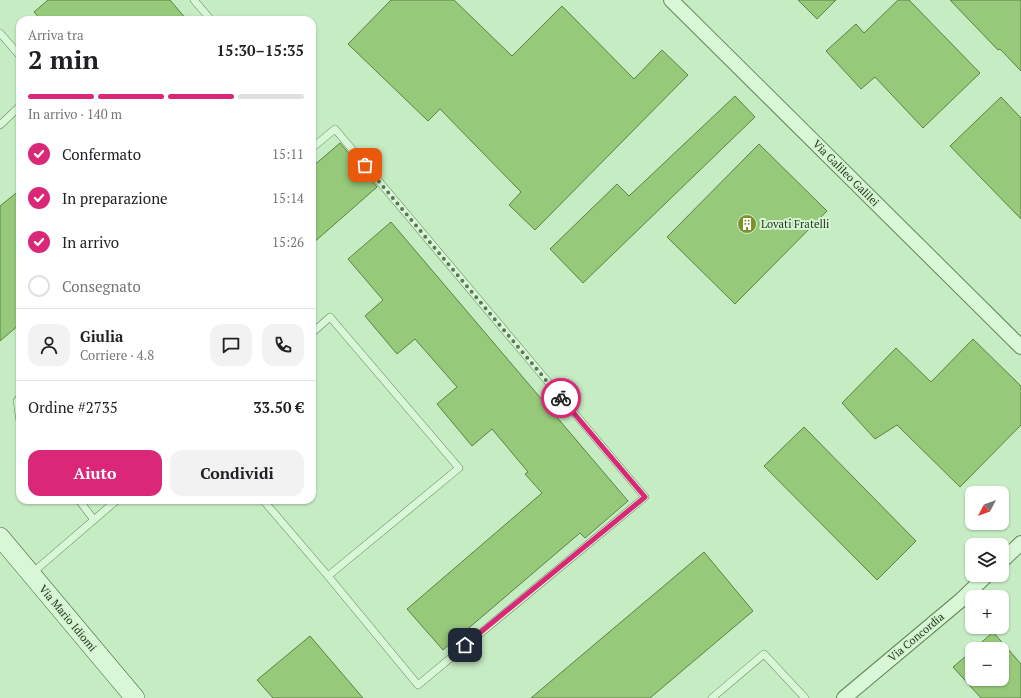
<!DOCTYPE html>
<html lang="it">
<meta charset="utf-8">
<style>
body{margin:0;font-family:"PT Serif",serif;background:#f2f2f2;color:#202124;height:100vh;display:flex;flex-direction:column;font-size:15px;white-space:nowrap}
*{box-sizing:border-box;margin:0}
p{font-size:13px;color:#757577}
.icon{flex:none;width:22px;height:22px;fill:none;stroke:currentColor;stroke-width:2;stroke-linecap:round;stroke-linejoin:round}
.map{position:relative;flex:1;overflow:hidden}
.details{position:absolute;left:16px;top:16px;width:300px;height:488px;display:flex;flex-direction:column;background:#fff;border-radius:12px;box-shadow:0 1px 3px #0004}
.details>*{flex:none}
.needle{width:26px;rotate:229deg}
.tools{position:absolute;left:965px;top:486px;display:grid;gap:8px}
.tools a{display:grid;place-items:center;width:44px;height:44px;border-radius:8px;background:#fff;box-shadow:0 1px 3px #0004;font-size:20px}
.pin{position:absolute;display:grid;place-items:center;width:34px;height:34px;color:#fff;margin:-17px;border-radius:8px;box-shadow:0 2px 6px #0006}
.courier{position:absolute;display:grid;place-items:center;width:40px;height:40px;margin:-20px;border:3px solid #db2777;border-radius:50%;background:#fff;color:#222;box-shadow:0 1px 5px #0007}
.summary em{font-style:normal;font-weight:800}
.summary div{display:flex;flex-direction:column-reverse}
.summary{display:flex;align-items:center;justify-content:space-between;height:68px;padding:0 12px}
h1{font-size:26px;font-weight:800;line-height:30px}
.bar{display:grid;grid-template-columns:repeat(4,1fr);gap:6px 4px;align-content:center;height:48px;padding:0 12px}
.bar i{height:5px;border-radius:3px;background:#e0e0e0}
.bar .on{background:#db2777}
.bar p{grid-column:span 4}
.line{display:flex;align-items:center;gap:10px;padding:0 12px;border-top:1px solid #e0e0e0}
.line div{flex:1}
.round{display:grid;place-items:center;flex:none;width:42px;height:42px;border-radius:12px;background:#f2f2f2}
ol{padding:0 12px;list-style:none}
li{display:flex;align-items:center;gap:12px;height:44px}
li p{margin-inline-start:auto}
li .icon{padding:4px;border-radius:50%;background:#db2777;color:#fff;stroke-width:4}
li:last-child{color:#757577}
li i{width:22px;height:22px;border:2px solid #e0e0e0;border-radius:50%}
.button{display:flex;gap:8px;margin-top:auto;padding:8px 12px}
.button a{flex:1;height:46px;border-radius:12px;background:#db2777;color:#fff;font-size:16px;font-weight:800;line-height:46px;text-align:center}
.button a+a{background:#f2f2f2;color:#202124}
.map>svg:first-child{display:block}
</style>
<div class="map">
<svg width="1021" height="698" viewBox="0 0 1021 698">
<rect width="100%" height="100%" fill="#c6ecc3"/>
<g fill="#96c97a" stroke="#5a8441">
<polygon points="48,0 170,0 187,20 41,20 34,12"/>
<polygon points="391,0 454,0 512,56 562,6 634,79 662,50 688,75 535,230 509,205 521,192 440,109 428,121 348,44"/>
<polygon points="798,0 836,0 817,19"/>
<polygon points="898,0 909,0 980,73 923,128 875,77 861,89 826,51 856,24 864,33"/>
<polygon points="950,0 1021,0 1021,71 1000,49 998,50"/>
<polygon points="735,96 755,117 583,283 550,249 617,184 629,196"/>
<polygon points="1001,97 1021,118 1021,219 950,146"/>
<polygon points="340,143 377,187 312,244 312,167"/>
<polygon points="759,144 827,211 735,304 667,237"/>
<polygon points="20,190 20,324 0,341 0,206"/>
<polygon points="391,222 628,501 585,538 580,533 443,650 407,609 542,493 525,474 528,472 492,429 472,446 437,404 457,387 415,339 397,354 365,316 383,300 348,259"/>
<polygon points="973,339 1021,386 1021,425 960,487 897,425 875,439 842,403 896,348 931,382"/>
<polygon points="804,427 916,541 877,580 764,466"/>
<polygon points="704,552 753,611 650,698 531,698"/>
<polygon points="993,632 1021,664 1021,698 981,698 953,667 972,651 972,679 1002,679 1002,649 974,649"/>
<polygon points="310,636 363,698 273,698 257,680"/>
</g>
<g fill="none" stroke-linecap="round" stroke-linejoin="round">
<defs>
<g id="lane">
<polyline points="194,0 211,20"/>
<polyline points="0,33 20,56"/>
<polyline points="0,125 20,106"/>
<polyline points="312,148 335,129 645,497 418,685 328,576"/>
<polyline points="20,397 17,401 20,421"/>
<polyline points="79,500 94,520"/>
<polyline points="263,500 328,576 459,468 330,317 312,333"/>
<polyline points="31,574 117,500"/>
<polyline points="712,698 764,654 805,698"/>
</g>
<g id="street">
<polyline points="671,0 1021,347"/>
<polyline points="1002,561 1021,543"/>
<polyline points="844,698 961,600 987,575"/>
</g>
<polyline id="secondary" points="0,537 135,698"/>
</defs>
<use href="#lane" stroke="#65865a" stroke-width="8"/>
<use href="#street" stroke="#65865a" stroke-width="16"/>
<use href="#secondary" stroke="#49673e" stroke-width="20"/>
<use href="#lane" stroke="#d8f7d6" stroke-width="7"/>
<use href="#street" stroke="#d8f7d6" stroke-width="14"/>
<use href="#secondary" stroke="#d8f7d6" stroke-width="19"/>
</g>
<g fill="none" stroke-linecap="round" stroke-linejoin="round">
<polyline stroke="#5d7658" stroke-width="4" stroke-dasharray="0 7.2" points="365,165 561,398"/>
<polyline stroke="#db2777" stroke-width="5" points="465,645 645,497 561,398"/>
</g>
<defs>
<symbol id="building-disc" viewBox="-11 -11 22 22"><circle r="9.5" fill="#7b922d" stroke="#d4f4d2"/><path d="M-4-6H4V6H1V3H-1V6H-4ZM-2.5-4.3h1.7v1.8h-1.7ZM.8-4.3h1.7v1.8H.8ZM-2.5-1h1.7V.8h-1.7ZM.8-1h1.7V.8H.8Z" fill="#fff"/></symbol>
</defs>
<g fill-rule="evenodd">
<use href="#building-disc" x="736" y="213" width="22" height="22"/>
</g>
<g text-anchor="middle" stroke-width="4" stroke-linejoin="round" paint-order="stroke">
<g font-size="11" fill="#25361e" stroke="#d4f4d2">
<text transform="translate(846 173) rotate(45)" y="4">Via Galileo Galilei</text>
<text transform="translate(68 618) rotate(50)" y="4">Via Mario Idiomi</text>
<text transform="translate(916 637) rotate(-40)" y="4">Via Concordia</text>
</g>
<g font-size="11" fill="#25361e" stroke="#d4f4d2" text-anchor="start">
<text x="761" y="228">Lovati Fratelli</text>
</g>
</g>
</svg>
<div class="tools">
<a><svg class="needle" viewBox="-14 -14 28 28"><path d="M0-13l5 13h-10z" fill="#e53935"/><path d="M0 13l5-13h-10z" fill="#757577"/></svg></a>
<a><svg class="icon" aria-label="layers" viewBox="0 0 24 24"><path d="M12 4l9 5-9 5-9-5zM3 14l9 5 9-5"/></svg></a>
<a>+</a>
<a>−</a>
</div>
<div class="pin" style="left:365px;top:165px;background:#ea580c"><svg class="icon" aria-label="bag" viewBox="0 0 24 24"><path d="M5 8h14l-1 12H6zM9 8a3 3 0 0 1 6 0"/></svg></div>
<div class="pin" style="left:465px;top:645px;background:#1f2937"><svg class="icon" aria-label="home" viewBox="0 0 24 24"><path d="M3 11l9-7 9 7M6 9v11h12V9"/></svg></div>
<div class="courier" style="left:561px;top:398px"><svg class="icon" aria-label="bike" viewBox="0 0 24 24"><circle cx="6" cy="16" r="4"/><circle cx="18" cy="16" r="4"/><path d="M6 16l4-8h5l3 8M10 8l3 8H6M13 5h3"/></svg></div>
<section class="details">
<div class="summary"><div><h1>2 min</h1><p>Arriva tra</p></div><em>15:30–15:35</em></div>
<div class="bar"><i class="on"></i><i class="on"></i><i class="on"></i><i></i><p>In arrivo · 140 m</p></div>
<ol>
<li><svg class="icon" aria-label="check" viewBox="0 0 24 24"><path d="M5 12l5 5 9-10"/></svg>Confermato<p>15:11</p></li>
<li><svg class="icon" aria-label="check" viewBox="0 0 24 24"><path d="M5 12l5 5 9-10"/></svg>In preparazione<p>15:14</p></li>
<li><svg class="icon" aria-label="check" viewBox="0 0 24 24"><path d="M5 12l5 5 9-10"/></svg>In arrivo<p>15:26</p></li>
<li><i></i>Consegnato</li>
</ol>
<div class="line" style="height:72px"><a class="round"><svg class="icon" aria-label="person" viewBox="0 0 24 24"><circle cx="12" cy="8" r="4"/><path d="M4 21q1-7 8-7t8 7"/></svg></a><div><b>Giulia</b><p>Corriere · 4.8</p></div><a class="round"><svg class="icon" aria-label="chat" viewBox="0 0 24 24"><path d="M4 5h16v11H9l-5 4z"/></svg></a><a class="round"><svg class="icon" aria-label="phone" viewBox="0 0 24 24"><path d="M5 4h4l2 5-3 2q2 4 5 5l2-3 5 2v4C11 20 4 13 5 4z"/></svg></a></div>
<div class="line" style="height:52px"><div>Ordine #2735</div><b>33.50 €</b></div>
<div class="button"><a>Aiuto</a><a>Condividi</a></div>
</section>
</div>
